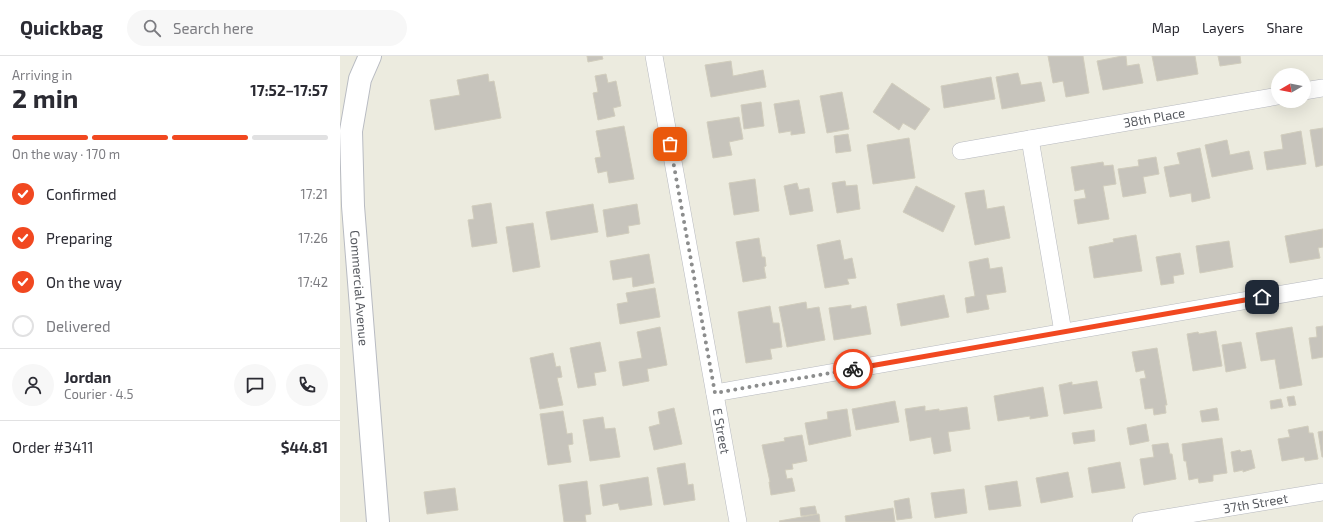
<!DOCTYPE html>
<meta charset="utf-8">
<style>
body{margin:0;font-family:"Exo 2",sans-serif;background:#f7f7f7;color:#2b2b33;height:100vh;display:flex;flex-direction:column;font-size:15px;white-space:nowrap}
*{box-sizing:border-box;margin:0}
p{font-size:13px;color:#7c7c81}
.icon{flex:none;width:22px;height:22px;fill:none;stroke:currentColor;stroke-width:2;stroke-linecap:round;stroke-linejoin:round}
.map{position:relative;flex:1;overflow:hidden}
.drawer{display:flex;flex-direction:column;background:#fff;width:340px}
.drawer>*{flex:none}
.needle{width:26px;rotate:260deg}
.controls{position:absolute;left:931px;top:12px;display:grid;gap:8px}
.controls a{display:grid;place-items:center;width:40px;height:40px;border-radius:50%;background:#fff;box-shadow:0 4px 16px #0002;font-size:20px}
.pin{position:absolute;display:grid;place-items:center;width:34px;height:34px;color:#fff;margin:-17px;border-radius:8px;box-shadow:0 2px 6px #0006}
.courier{position:absolute;display:grid;place-items:center;width:40px;height:40px;margin:-20px;border:3px solid #f14820;border-radius:50%;background:#fff;color:#222;box-shadow:0 1px 5px #0007}
.headline em{font-style:normal;font-weight:700}
.headline div{display:flex;flex-direction:column-reverse}
.headline{display:flex;align-items:center;justify-content:space-between;height:68px;padding:0 12px}
h1{font-size:26px;font-weight:700;line-height:30px}
.bar{display:grid;grid-template-columns:repeat(4,1fr);gap:6px 4px;align-content:center;height:48px;padding:0 12px}
.bar i{height:5px;border-radius:3px;background:#e1e1e2}
.bar .current{background:#f14820}
.bar p{grid-column:span 4}
.line{display:flex;align-items:center;gap:10px;padding:0 12px;border-top:1px solid #e1e1e2}
.line div{flex:1}
.round{display:grid;place-items:center;flex:none;width:42px;height:42px;border-radius:21px;background:#f7f7f7}
ol{padding:0 12px;list-style:none}
li{display:flex;align-items:center;gap:12px;height:44px}
li p{margin-inline-start:auto}
li .icon{padding:4px;border-radius:50%;background:#f14820;color:#fff;stroke-width:4}
li:last-child{color:#7c7c81}
li i{width:22px;height:22px;border:2px solid #e1e1e2;border-radius:50%}
header{display:flex;align-items:center;gap:24px;box-sizing:border-box;height:56px;padding:0 20px;background:#fff;border-bottom:1px solid #e1e1e2}
header strong{font-size:19px}
nav{display:flex;gap:22px;margin-inline-start:auto;font-size:14px}
.search{width:280px;height:36px;background:#f7f7f7;display:flex;align-items:center;gap:10px;box-sizing:border-box;padding:0 14px;border-radius:22px;color:#7c7c81;font-size:15px}
main{display:flex;flex:1;min-height:0}
.map>svg:first-child{display:block}
</style>
<header>
<strong>Quickbag</strong>
<div class="search"><svg class="icon" aria-label="search" viewBox="0 0 24 24"><circle cx="10" cy="10" r="6"/><path d="M15 15l6 6"/></svg>Search here</div>
<nav><a>Map</a><a>Layers</a><a>Share</a></nav>
</header>
<main>
<section class="drawer">
<div class="headline"><div><h1>2 min</h1><p>Arriving in</p></div><em>17:52–17:57</em></div>
<div class="bar"><i class="current"></i><i class="current"></i><i class="current"></i><i></i><p>On the way · 170 m</p></div>
<ol>
<li><svg class="icon" aria-label="check" viewBox="0 0 24 24"><path d="M5 12l5 5 9-10"/></svg>Confirmed<p>17:21</p></li>
<li><svg class="icon" aria-label="check" viewBox="0 0 24 24"><path d="M5 12l5 5 9-10"/></svg>Preparing<p>17:26</p></li>
<li><svg class="icon" aria-label="check" viewBox="0 0 24 24"><path d="M5 12l5 5 9-10"/></svg>On the way<p>17:42</p></li>
<li><i></i>Delivered</li>
</ol>
<div class="line" style="height:72px"><a class="round"><svg class="icon" aria-label="person" viewBox="0 0 24 24"><circle cx="12" cy="8" r="4"/><path d="M4 21q1-7 8-7t8 7"/></svg></a><div><b>Jordan</b><p>Courier · 4.5</p></div><a class="round"><svg class="icon" aria-label="chat" viewBox="0 0 24 24"><path d="M4 5h16v11H9l-5 4z"/></svg></a><a class="round"><svg class="icon" aria-label="phone" viewBox="0 0 24 24"><path d="M5 4h4l2 5-3 2q2 4 5 5l2-3 5 2v4C11 20 4 13 5 4z"/></svg></a></div>
<div class="line" style="height:52px"><div>Order #3411</div><b>$44.81</b></div>
</section>
<div class="map">
<svg width="983" height="466" viewBox="0 0 983 466">
<rect width="100%" height="100%" fill="#ecebdf"/>
<g fill="#c7c4bc" stroke="#d1cdbd">
<polygon points="247,0 262,0 263,3 248,6"/>
<polygon points="708,0 743,0 749,37 726,41 723,25 713,27"/>
<polygon points="782,0 786,0 787,10 799,8 803,27 763,34 757,5"/>
<polygon points="812,0 855,0 858,18 817,25"/>
<polygon points="878,0 900,0 901,7 880,10"/>
<polygon points="391,5 393,20 423,14 426,31 371,41 365,9"/>
<polygon points="678,17 681,29 701,26 705,45 662,53 656,21"/>
<polygon points="148,18 149,26 154,25 161,62 95,74 90,44 120,39 117,24"/>
<polygon points="266,18 268,27 276,25 281,50 273,52 275,60 258,64 253,37 258,36 255,20"/>
<polygon points="651,21 655,43 604,52 601,30"/>
<polygon points="552,27 590,53 575,74 563,67 559,74 533,56"/>
<polygon points="502,36 509,73 487,77 480,40"/>
<polygon points="459,44 465,77 451,79 451,75 439,77 434,48"/>
<polygon points="421,46 424,70 404,73 401,49"/>
<polygon points="399,61 403,83 389,86 392,99 373,102 367,66"/>
<polygon points="284,70 294,123 269,127 267,115 258,117 255,102 261,101 256,75"/>
<polygon points="983,72 983,109 976,111 970,74"/>
<polygon points="961,75 966,108 927,114 924,96 943,93 941,79"/>
<polygon points="508,78 511,95 496,97 494,80"/>
<polygon points="569,82 575,122 533,128 527,89"/>
<polygon points="887,84 890,99 909,95 913,113 872,121 865,89"/>
<polygon points="860,92 870,142 852,146 851,137 830,141 824,111 840,108 837,97"/>
<polygon points="816,101 819,118 803,121 806,137 783,141 778,113 799,110 798,104"/>
<polygon points="763,106 764,110 773,109 776,128 763,130 769,163 738,168 734,144 746,142 744,133 735,135 731,111"/>
<polygon points="415,123 419,155 394,159 389,127"/>
<polygon points="505,125 506,130 517,129 520,153 497,157 492,127"/>
<polygon points="457,127 459,134 469,132 473,155 450,159 444,130"/>
<polygon points="576,130 615,150 603,176 563,156"/>
<polygon points="644,134 647,153 664,150 670,182 635,189 625,137"/>
<polygon points="151,147 157,187 132,191 128,164 134,163 132,150"/>
<polygon points="253,148 258,176 211,184 206,156"/>
<polygon points="297,148 300,168 288,170 289,177 267,181 263,154"/>
<polygon points="193,167 200,211 173,216 166,171"/>
<polygon points="983,173 983,191 978,192 980,202 950,207 945,180"/>
<polygon points="796,179 802,215 754,222 749,191 774,186 773,183"/>
<polygon points="419,182 422,201 425,201 426,210 424,211 426,222 403,226 396,186"/>
<polygon points="500,184 504,204 512,202 516,222 507,223 509,228 485,232 477,189"/>
<polygon points="889,185 893,211 860,217 856,190"/>
<polygon points="840,197 844,218 833,220 834,227 821,229 816,201"/>
<polygon points="309,198 314,227 293,231 292,221 273,224 270,205"/>
<polygon points="648,202 650,213 662,211 666,236 646,239 649,253 627,257 625,242 635,240 629,206"/>
<polygon points="315,232 320,261 280,268 277,248 288,246 286,237"/>
<polygon points="604,239 609,261 561,270 557,248"/>
<polygon points="466,246 467,253 479,251 485,284 447,291 439,251"/>
<polygon points="511,249 511,253 526,250 531,278 494,284 489,252"/>
<polygon points="430,250 433,267 439,267 442,291 430,293 432,303 406,307 398,256"/>
<polygon points="983,270 983,301 972,303 969,282 977,281 976,271"/>
<polygon points="320,271 327,309 307,313 309,325 283,330 279,306 302,302 297,276"/>
<polygon points="952,271 962,329 940,333 935,303 921,305 916,277"/>
<polygon points="876,275 882,310 853,315 847,278 858,276 859,278"/>
<polygon points="260,286 266,315 254,317 256,329 238,332 230,292"/>
<polygon points="901,286 906,312 886,316 882,289"/>
<polygon points="817,292 827,349 825,349 826,357 814,359 813,352 805,353 800,323 806,322 804,314 796,316 792,296"/>
<polygon points="213,297 216,311 220,310 222,321 217,322 223,349 200,353 190,302"/>
<polygon points="757,325 762,352 724,358 719,329 732,326 732,329"/>
<polygon points="703,331 708,360 690,363 690,360 658,365 654,340"/>
<polygon points="954,340 956,349 949,350 947,341"/>
<polygon points="941,343 943,351 931,353 930,345"/>
<polygon points="555,345 559,366 516,374 512,353"/>
<polygon points="585,350 585,355 599,353 599,355 627,351 630,373 608,376 611,395 594,398 591,381 570,385 565,353"/>
<polygon points="334,352 342,388 314,394 309,371 320,368 318,356"/>
<polygon points="877,352 879,364 862,366 860,355"/>
<polygon points="507,353 511,380 469,389 465,367 488,363 487,356"/>
<polygon points="223,355 227,378 232,377 233,388 228,389 231,406 208,409 200,358"/>
<polygon points="263,361 265,373 275,372 280,401 250,405 243,364"/>
<polygon points="806,368 809,385 790,389 787,372"/>
<polygon points="968,370 969,377 973,377 978,403 965,405 964,401 942,405 938,383 950,381 948,374"/>
<polygon points="754,374 755,385 734,388 732,377"/>
<polygon points="983,375 983,401 982,401 978,376"/>
<polygon points="462,379 467,405 452,408 453,413 445,414 447,423 452,422 455,435 431,439 429,426 430,426 422,389 445,385 444,382"/>
<polygon points="882,382 887,417 873,419 873,425 859,427 858,422 849,424 846,405 844,405 842,388"/>
<polygon points="828,387 830,398 832,398 836,423 804,429 800,403 814,401 812,389"/>
<polygon points="900,394 901,396 911,394 915,412 903,416 903,414 894,416 891,396"/>
<polygon points="780,406 785,432 752,437 748,412"/>
<polygon points="345,407 348,429 353,428 355,444 324,449 317,412"/>
<polygon points="728,416 733,441 701,447 696,422"/>
<polygon points="308,421 312,449 280,454 278,447 263,450 260,429"/>
<polygon points="247,425 251,458 245,459 246,466 224,466 219,429"/>
<polygon points="677,425 681,450 649,454 645,430"/>
<polygon points="115,432 118,454 87,458 84,436"/>
<polygon points="624,433 627,457 595,462 591,437"/>
<polygon points="569,442 572,462 557,464 554,445"/>
<polygon points="475,450 477,458 461,460 460,452"/>
<polygon points="553,452 555,466 506,466 505,460"/>
<polygon points="479,458 480,466 440,466 439,465"/>
</g>
<g fill="none" stroke-linecap="round" stroke-linejoin="round">
<defs>
<g id="street">
<path id="s1" d="M314 0 398 466"/>
<polyline points="964,35 983,32"/>
<polyline points="690,83 723,276"/>
<path id="s2" d="M621 95 938 40"/>
<polyline points="375,337 983,231"/>
<path id="s3" d="M801 466 983 436"/>
</g>
<g id="secondary">
<path id="s4" d="M30 0 20 23 11 75 13 150 38 466"/>
</g>
</defs>
<use href="#street" stroke="#b7b9bf" stroke-width="18"/>
<use href="#secondary" stroke="#b8bbc2" stroke-width="24"/>
<use href="#street" stroke="#fff" stroke-width="17"/>
<use href="#secondary" stroke="#fff" stroke-width="22"/>
</g>
<g fill="none" stroke-linecap="round" stroke-linejoin="round">
<polyline stroke="#8c8d8d" stroke-width="4" stroke-dasharray="0 7.2" points="330,88 375,337 513,313"/>
<polyline stroke="#f14820" stroke-width="5" points="513,313 922,241"/>
</g>
<g text-anchor="middle" stroke-width="4" stroke-linejoin="round" paint-order="stroke">
<g font-size="13" fill="#585b61" stroke="#fff">
<text dy="5" stroke="none"><textPath href="#s2" startOffset="196">38th Place</textPath></text>
<text dy="5" stroke="none"><textPath href="#s4" startOffset="235">Commercial Avenue</textPath></text>
<text dy="5" stroke="none"><textPath href="#s1" startOffset="381">E Street</textPath></text>
<text dy="5" stroke="none"><textPath href="#s3" startOffset="116">37th Street</textPath></text>
</g>
</g>
</svg>
<div class="controls">
<a><svg class="needle" viewBox="-14 -14 28 28"><path d="M0-13l5 13h-10z" fill="#e53935"/><path d="M0 13l5-13h-10z" fill="#7c7c81"/></svg></a>
</div>
<div class="pin" style="left:330px;top:88px;background:#ea580c"><svg class="icon" aria-label="bag" viewBox="0 0 24 24"><path d="M5 8h14l-1 12H6zM9 8a3 3 0 0 1 6 0"/></svg></div>
<div class="pin" style="left:922px;top:241px;background:#1f2937"><svg class="icon" aria-label="home" viewBox="0 0 24 24"><path d="M3 11l9-7 9 7M6 9v11h12V9"/></svg></div>
<div class="courier" style="left:513px;top:313px"><svg class="icon" aria-label="bike" viewBox="0 0 24 24"><circle cx="6" cy="16" r="4"/><circle cx="18" cy="16" r="4"/><path d="M6 16l4-8h5l3 8M10 8l3 8H6M13 5h3"/></svg></div>
</div>
</main>
